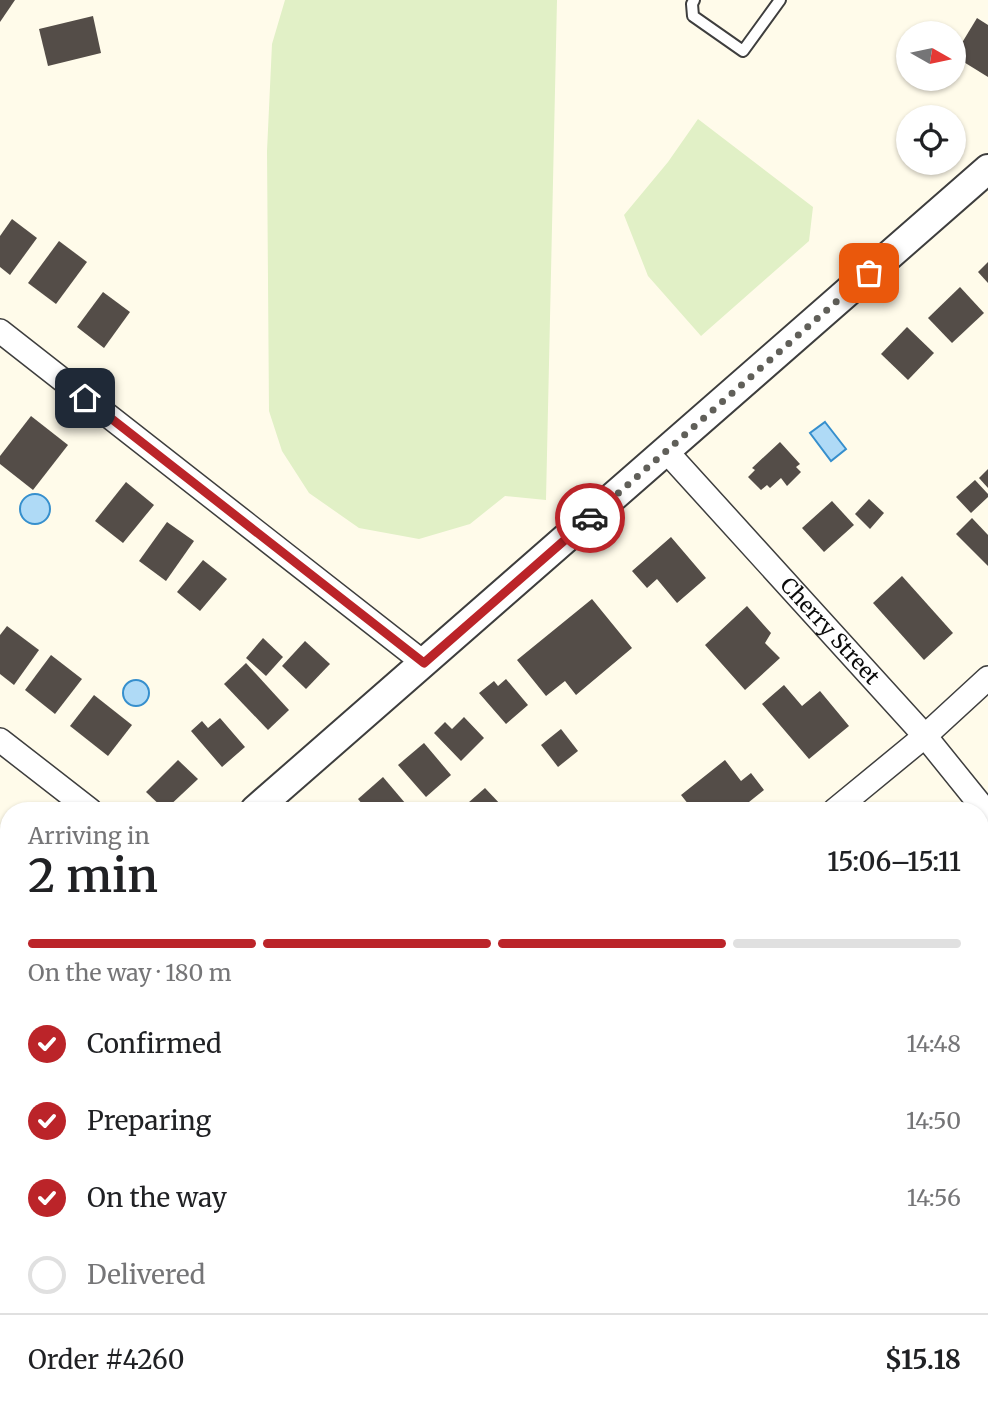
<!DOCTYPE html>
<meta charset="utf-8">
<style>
body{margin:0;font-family:Merriweather,serif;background:#f6f6f6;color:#202124;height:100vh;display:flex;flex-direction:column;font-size:26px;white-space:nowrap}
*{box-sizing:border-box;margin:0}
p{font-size:23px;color:#757577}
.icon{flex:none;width:38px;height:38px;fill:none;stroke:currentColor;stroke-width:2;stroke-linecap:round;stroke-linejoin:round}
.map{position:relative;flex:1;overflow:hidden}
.details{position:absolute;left:0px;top:802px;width:989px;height:618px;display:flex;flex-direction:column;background:#fff;border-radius:28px 28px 0 0;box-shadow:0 2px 5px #0004}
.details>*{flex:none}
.needle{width:46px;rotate:99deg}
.fabs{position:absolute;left:896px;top:21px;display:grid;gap:14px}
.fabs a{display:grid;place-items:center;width:70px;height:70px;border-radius:50%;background:#fff;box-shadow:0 2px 5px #0004;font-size:35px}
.pin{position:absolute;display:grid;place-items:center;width:60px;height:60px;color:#fff;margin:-30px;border-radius:14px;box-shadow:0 4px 10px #0006}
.courier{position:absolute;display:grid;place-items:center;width:70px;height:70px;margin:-35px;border:5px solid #bb2429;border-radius:50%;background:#fff;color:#222;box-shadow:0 2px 9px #0007}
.overview em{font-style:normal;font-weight:600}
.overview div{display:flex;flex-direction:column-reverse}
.overview{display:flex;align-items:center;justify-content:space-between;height:119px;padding:0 28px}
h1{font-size:46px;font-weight:600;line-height:52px}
.bar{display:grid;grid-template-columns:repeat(4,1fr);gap:10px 7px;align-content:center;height:84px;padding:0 28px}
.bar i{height:9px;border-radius:5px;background:#e0e0e0}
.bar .on{background:#bb2429}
.bar p{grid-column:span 4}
.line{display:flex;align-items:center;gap:18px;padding:0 28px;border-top:2px solid #e0e0e0}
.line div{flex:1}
ol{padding:0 28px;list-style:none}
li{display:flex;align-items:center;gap:21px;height:77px}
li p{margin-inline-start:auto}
li .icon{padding:7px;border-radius:50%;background:#bb2429;color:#fff;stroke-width:4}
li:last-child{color:#757577}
li i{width:38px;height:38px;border:4px solid #e0e0e0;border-radius:50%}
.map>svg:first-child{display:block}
</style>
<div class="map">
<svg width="988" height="1418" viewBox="0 0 988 1418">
<rect width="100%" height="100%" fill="#fffbea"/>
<g fill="#e1f0c6">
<polygon points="285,0 557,0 546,500 505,496 470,524 419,539 359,528 309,493 282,451 269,411 267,151 272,44"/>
<polygon points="698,119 813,207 809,241 701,336 648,276 624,215 668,162"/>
<polygon points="988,1276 988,1418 827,1418 835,1410 980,1410 980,1283"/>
</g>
<g fill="#afdaf6" stroke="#368fcd" stroke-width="2">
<polygon points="825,422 846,449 831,461 810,433"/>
<circle cx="35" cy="509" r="15"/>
<circle cx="136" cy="693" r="13"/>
</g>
<g fill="#544d48">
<polygon points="0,0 15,0 0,22"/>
<polygon points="93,16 101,53 48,66 39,29"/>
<polygon points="977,18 988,25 988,77 954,56"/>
<polygon points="12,219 37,238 10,275 0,267 0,236"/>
<polygon points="59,241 87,262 56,304 28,283"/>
<polygon points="988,262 988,283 978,272"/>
<polygon points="960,287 984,313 952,343 928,318"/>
<polygon points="103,292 130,312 104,348 77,327"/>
<polygon points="907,327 934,353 908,380 881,354"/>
<polygon points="31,416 68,445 33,490 0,464 0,456"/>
<polygon points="780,442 800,464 796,467 801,472 787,486 781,478 770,488 767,485 761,490 748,477 755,470 752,468"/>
<polygon points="988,469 988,488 979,478"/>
<polygon points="975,480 988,494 988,497 971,513 956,497"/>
<polygon points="126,482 154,505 123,543 95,521"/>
<polygon points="869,499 884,513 870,529 855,514"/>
<polygon points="832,501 854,525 824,552 802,528"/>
<polygon points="972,518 988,535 988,566 956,534"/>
<polygon points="167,522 194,541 166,581 139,561"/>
<polygon points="671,537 706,578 677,603 657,579 647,588 632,571"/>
<polygon points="203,560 227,579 200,611 177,592"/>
<polygon points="902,576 953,633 924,660 873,603"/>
<polygon points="592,599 632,648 576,695 565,681 546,696 517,660"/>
<polygon points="747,606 771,633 765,643 780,658 745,690 705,645"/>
<polygon points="7,626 39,650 14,685 0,674 0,635"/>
<polygon points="263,638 283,657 266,676 246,658"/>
<polygon points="305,641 330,664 306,689 282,666"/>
<polygon points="51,655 82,679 55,714 25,690"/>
<polygon points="246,663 289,710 268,730 224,684"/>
<polygon points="506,679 528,705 506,724 479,693 494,681 498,686"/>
<polygon points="784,685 802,706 820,691 849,726 809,759 762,704"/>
<polygon points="94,695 132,725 108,756 70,726"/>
<polygon points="464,717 484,738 461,761 434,733 445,722 452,729"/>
<polygon points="220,718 245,747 222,767 191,731 202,721 208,728"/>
<polygon points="561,729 578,751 558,767 541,745"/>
<polygon points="424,743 451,775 426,797 398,765"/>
<polygon points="178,760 198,779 165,810 146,792"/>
<polygon points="725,760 741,781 751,773 764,790 739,810 693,810 681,795"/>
<polygon points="383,777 411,810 367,810 358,799"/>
<polygon points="485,788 501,805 496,810 460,810"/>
<polygon points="9,908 9,942 0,933 0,916"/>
<polygon points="525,1410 545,1410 538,1418 532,1418"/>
</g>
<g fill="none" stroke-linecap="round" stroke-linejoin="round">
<defs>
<g id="service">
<polyline points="694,0 692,4 693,16 743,51 780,0"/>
<polyline points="0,1245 9,1248"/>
<polyline points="0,1313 9,1307"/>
<polyline points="167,1410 168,1418"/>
</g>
<g id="minor">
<polyline points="0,331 424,663"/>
<path id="s1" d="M667 452 925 736 988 814"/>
<polyline points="0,740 90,810"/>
<polyline points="835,810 925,736 988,678"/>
<polyline points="651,1410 658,1418"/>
</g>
<g id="tertiary">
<polyline points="255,810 988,169"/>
<polyline points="0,1033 9,1025"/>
</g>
</defs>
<use href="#service" stroke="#3e3e3e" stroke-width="14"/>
<use href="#minor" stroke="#3e3e3e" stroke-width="26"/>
<use href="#tertiary" stroke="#3e3e3e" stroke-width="32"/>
<use href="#service" stroke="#fff" stroke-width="10"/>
<use href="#minor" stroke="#fff" stroke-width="23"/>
<use href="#tertiary" stroke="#fff" stroke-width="28"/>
</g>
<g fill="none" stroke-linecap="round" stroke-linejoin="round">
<polyline stroke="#605f59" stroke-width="7" stroke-dasharray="0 12.6" points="590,518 869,273"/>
<polyline stroke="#bb2429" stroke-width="9" points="85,398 424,663 590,518"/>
</g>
<g text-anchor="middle" stroke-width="7" stroke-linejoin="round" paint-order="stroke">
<g font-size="21" fill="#0b0b0b" stroke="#fff">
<text dy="7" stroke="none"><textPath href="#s1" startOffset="242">Cherry Street</textPath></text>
</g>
</g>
</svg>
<div class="fabs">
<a><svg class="needle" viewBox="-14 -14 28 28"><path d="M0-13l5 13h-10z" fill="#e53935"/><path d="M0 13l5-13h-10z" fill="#757577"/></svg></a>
<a><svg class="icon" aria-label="locate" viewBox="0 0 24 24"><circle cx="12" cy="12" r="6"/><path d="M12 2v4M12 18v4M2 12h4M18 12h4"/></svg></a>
</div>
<div class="pin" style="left:869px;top:273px;background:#ea580c"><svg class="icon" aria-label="bag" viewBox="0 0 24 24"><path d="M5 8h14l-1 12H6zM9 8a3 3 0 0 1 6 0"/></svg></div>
<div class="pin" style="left:85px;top:398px;background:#1f2937"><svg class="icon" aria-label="home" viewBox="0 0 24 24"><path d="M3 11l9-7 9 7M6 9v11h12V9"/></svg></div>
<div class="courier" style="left:590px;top:518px"><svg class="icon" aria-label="car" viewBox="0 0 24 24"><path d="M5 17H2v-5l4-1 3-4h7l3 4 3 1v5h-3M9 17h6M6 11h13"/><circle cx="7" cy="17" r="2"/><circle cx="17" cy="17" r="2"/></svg></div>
<section class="details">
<div class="overview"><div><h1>2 min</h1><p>Arriving in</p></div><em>15:06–15:11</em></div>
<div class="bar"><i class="on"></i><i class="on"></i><i class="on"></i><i></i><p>On the way · 180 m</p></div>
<ol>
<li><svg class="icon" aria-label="check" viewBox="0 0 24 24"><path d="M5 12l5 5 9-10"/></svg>Confirmed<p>14:48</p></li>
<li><svg class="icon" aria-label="check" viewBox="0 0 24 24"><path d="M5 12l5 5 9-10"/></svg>Preparing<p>14:50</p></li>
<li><svg class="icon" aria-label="check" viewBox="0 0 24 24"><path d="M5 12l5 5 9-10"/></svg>On the way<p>14:56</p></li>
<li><i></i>Delivered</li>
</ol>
<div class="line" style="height:91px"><div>Order #4260</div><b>$15.18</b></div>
</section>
</div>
